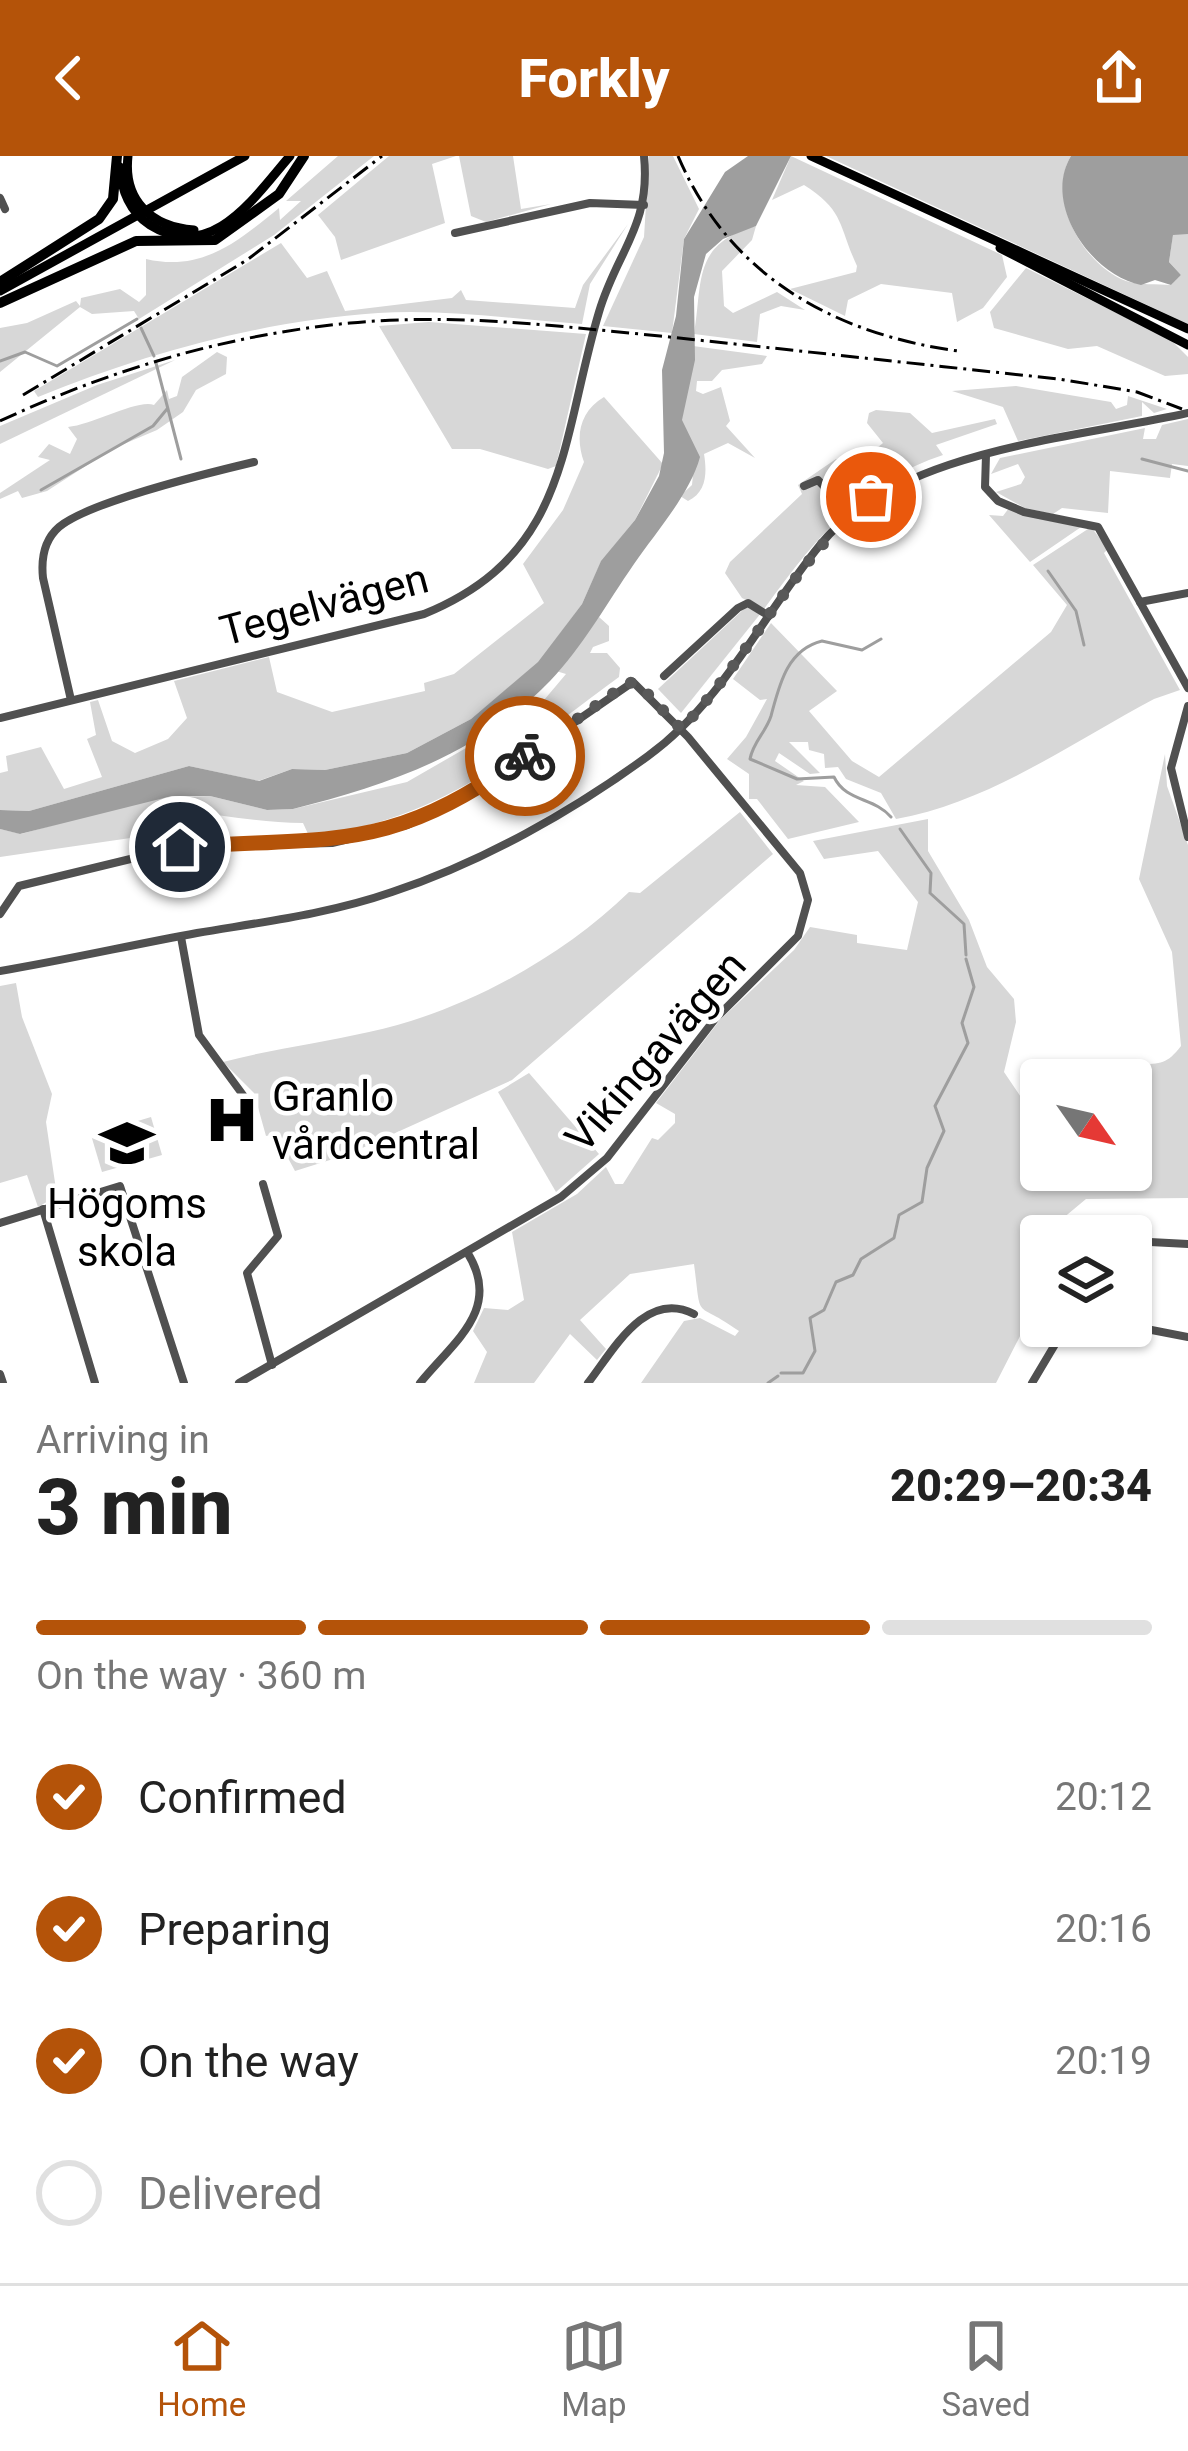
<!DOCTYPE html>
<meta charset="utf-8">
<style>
body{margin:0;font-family:Roboto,sans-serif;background:#f2f2f2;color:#222;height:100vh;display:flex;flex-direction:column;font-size:45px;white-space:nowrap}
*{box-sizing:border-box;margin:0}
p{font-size:39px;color:#767676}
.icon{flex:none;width:66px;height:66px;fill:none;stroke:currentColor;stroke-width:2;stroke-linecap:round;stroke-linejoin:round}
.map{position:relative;height:1227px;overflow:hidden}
.sheet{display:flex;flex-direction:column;background:#fff;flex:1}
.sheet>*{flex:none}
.needle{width:78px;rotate:124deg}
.tools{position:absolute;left:1020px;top:903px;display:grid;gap:24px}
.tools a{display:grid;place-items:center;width:132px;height:132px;border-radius:12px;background:#fff;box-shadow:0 3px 9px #0004;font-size:60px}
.pin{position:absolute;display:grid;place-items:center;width:102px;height:102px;color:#fff;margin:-51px;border:6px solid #fff;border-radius:50%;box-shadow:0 3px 12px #0007}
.courier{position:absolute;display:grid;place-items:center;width:120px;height:120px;margin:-60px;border:9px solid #b45309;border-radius:50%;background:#fff;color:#222;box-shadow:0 3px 15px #0007}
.headline em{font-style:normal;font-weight:800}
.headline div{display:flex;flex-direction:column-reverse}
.headline{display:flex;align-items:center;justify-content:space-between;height:204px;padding:0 36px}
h1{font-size:78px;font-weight:800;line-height:90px}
.bar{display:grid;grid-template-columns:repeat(4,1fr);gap:18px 12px;align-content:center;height:144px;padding:0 36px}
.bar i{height:15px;border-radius:9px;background:#e0e0e0}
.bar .current{background:#b45309}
.bar p{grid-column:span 4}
ol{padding:0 36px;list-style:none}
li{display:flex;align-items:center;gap:36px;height:132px}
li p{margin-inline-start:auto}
li .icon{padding:12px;border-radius:50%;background:#b45309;color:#fff;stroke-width:4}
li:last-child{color:#767676}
li i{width:66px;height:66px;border:6px solid #e0e0e0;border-radius:50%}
header{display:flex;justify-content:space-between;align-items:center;height:156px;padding:0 36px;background:#b45309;color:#fff;font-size:54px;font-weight:800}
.tabs{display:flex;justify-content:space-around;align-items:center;height:168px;border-top:3px solid #e0e0e0;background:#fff;font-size:33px;color:#767676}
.tabs a{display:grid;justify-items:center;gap:6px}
.tabs .current{color:#b45309}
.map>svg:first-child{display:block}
</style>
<header><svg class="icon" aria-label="back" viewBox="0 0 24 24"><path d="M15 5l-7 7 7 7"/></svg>Forkly<svg class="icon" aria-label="share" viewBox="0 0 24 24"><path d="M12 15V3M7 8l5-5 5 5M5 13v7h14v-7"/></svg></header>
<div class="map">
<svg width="1188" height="1227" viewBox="0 0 1188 1227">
<rect width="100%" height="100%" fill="#fff"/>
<g fill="#d7d7d7">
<path d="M338 0H374L274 79 139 163 134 155 92 158 80 151 0 216V172L27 167 76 145 80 150 81 142 120 133 139 146 146 139V103C202 116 237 86 279 52L280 64 301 45H286Z"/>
<polygon points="389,0 456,0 432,8 445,67 341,104 335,81 318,59"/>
<polygon points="459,0 513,0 521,53 551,48 486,66 471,60"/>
<polygon points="649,0 673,0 699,53 684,83 672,177 603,170 644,81"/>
<path d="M791 0 1002 99 1007 121 983 152 957 166 952 137 881 128 848 144 845 160 790 133 856 116 857 110C838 69 845 55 804 29L772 44Z"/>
<path d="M826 0H1071C1046 42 1083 109 1126 125 1138 129 1158 128 1171 129L1181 119 1169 106 1173 78H1188V168Z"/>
<path d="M628 68 590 128 582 168C515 163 446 153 378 157 261 165 146 197 38 241L34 235 281 87 307 122 327 115 345 155 452 142 461 134 466 144 575 152 583 129Z"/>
<path d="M756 70 752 84 722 115 724 150 733 157 777 136 805 154 781 150 760 158 757 186 694 178C703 125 692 88 756 70Z"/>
<polygon points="1026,112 1171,184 1188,201 1188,218 1165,220 1097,190 1068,193 994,172 990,156"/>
<polygon points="429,166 586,178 556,310 548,313 480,293 452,293 379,170"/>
<path d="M693 190 767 200 762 208 722 214 712 225H697L696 235 703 238 721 231 730 265 726 270 755 302 728 287 704 298C707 316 707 336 688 345L680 340 692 329 695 298 681 264Z"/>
<path d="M217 196 227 201 226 218 196 234 183 256 157 274 112 293 47 335 22 342 18 335 0 343V337L50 304 38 301 49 288 70 298 77 283 68 271C93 269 137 243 154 249L167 234 169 243 177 240 182 221Z"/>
<polygon points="175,204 0,288 0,270 97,229"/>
<polygon points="1016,230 1111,246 1116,253 1127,249 1128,240 1167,253 1154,257 1142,246 1142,260 1018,285 1003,251 952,235"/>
<path d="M604 241 663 308 635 364 601 406 582 448 539 506 471 563 407 597 325 614 292 613 258 625 189 610 29 655 0 654V617L8 615 6 600 41 591 64 633 102 621 87 583 96 579 90 546 98 544 112 585 135 597 168 583 187 562 174 525 269 501 277 536 332 556 425 535 424 527 454 518 544 447 523 408 563 354 584 306C575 281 579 256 604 241Z"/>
<path d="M876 254 910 257 932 277 995 263 997 268 936 289 943 299C859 327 814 384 764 453L742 442 725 417 730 406 802 338 798 329 836 303 849 315 883 287 867 267 869 257Z"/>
<polygon points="1188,263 1188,310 1172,308 1170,322 1110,315 1108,357 1062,352 1053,358 1025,352 996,336 1021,328 1025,321 1018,308 991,318 1000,302 1145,272 1143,283 1156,283 1162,269"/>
<polygon points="1009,352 1084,369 1030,406 989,359 1003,360"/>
<path d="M1091 371 1108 393 1104 397 1180 534 1154 543C1071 587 990 646 896 663L881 637 846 623 838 611 825 612 824 598 809 594 808 586H789L820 617 810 618 779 597 775 605 804 625 796 629 825 631 859 666 788 683 757 643H749V618L727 603 746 581 767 543 760 544 733 523 771 467 837 535 809 555 852 605 879 621 1051 476 1067 449 1033 409Z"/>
<polygon points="746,451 761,457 681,557 658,533"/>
<path d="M599 461 609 470V485L593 491 590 497H607L620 512 619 521C515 597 455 655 325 679L309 680 303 667C274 667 246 663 217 659 199 656 177 662 158 663L151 679 0 701V673L21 678 152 642 210 640 267 654 293 653 407 626 539 550 566 518 556 515Z"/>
<path d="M1165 598 1167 630 1188 689V1042L1086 1043 1038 1083 1041 1139 996 1227H641L684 1165 700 1162 735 1180 739 1175C693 1142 702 1169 694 1108L630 1118 580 1164 606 1193 597 1204 570 1178 534 1227H474L487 1196 473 1175 484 1152 508 1154 524 1144 512 1076 577 1038 606 1011 615 1028H623L652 982 658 984 675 967V958L656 947 720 864 794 794 810 771 857 779V787L907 794 918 746 878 695 824 703 813 685 928 663V695L969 764 987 811 1014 843 1016 866 1004 916 1041 971V1014H1131V924H1123L1139 908C1161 908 1167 908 1181 890L1172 796 1139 723Z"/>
<path d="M740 656 773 698 512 924 349 998 295 1015 275 978 266 980 254 937 223 906C272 893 321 887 369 876 463 856 561 802 629 736L640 737Z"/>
<polygon points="16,827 22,861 52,938 46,966 57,1040 38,1051 27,1019 0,1027 0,830"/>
<polygon points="529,917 599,998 556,1036 498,936"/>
<polygon points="151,961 162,999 102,1016 91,979"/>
</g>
<g fill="#9e9e9e">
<path d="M748 0H791L756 70 723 83 706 98 694 141 695 204 682 264 700 301C690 338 656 376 634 408 607 447 582 492 550 525 480 598 387 629 293 653L267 654 210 640H172L20 678 0 673V654L29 655 189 610 259 625 292 613 325 614 407 597 471 563 538 506 582 448 601 405 635 364 659 320 664 297 662 214 676 160 684 83 725 16Z"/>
<path d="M1071 0H1188V78L1173 79 1169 106 1181 119 1171 129 1155 124 1141 129C1091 119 1042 48 1071 0Z"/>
</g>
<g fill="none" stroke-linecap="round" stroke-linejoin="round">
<g stroke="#9e9e9e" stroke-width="3">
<polyline points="141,172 154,200"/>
<polyline points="0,205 25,196 57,210 137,163"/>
<polyline points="156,207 181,303"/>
<polyline points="1142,303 1188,315"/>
<polyline points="41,334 153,270 167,253"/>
<polyline points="1048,415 1076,455 1084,489"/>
<path d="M881 483 862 494 822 485C786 494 779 531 771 560 766 576 753 586 750 603L797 623 834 621C846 646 874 641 891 661"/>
<polyline points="900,673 931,717 930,737 964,768 966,799"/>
<polyline points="781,1217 803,1217 815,1195 810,1162 824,1154 836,1126 853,1119 861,1103 894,1082 899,1059 922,1046 927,1012 944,975 935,950 968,887 962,867 974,831 966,803"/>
<polyline points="768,1227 778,1220"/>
</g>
<g stroke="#505050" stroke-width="8">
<polyline points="0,42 5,53"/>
<polyline points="455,77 590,47 644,49"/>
<polyline points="986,299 985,331 998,345 1024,356 1098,371 1188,532"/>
<polyline points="804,330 818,324 850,358"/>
<polyline points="1140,446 1188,437"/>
<polyline points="664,520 738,452 748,447 769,460"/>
<path d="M71 544 43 422C41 403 44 384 59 371 89 346 212 316 254 306"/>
<polyline points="1188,550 1171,612 1188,681"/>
<path d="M0 562 424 458C570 398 560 286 599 156 617 95 651 70 644 0"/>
<polyline points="0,758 19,730 180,691 332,687 407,669 463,643 633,526 688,581 800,717 808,744 798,780 715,863 607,1002 561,1041 239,1227"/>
<polyline points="181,781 199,879 243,939"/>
<path d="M0 815C66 804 131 789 197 777 262 766 329 758 392 736 481 707 573 655 648 600 723 546 762 460 820 389 898 293 1072 283 1188 257"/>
<polyline points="263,1028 278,1080 247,1117 272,1209"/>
<polyline points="43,1053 95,1227"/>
<polyline points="0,1067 120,1030 184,1227"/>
<polyline points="1131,1085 1188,1088"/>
<polyline points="1131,1170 1188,1181"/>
<polyline points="0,1218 3,1227"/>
<path d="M420 1227C454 1185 503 1153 467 1096"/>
<path d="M588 1227C613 1195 645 1133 694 1158"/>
<polyline points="1032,1227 1066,1170"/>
</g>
<g stroke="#000" stroke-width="9">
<path d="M128 0C123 44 151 71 194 74"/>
<polyline points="811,0 1188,173"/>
<path d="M120 11C121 34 130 56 150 69 212 108 255 40 290 0"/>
<polyline points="1000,92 1188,189"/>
<polyline points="0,135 245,0"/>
</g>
<g stroke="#000" stroke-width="10">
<polyline points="0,126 99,63 113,43 117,0"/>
<polyline points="0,147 136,85 215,84 279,38 304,0"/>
</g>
<g stroke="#000" stroke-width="3" stroke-dasharray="18 6 3 6" stroke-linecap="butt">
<path d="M678 0C729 120 834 178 958 195"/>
<polyline points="23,239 247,104 382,0"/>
<path d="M0 265C112 213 227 179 350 167 454 157 556 170 660 180 793 194 926 209 1059 223L1137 236 1182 253"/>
</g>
</g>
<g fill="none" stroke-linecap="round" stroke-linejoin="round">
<path stroke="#595959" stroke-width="12" stroke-dasharray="0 21.6" d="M525 600 629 526 640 530 681 573C751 501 792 405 871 341"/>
<path stroke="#b45309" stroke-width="15" d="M180 691C338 680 388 698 525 600"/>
</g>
<defs>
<symbol id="hospital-bare" viewBox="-9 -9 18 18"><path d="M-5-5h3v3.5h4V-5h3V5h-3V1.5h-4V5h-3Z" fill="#000" stroke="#fff" stroke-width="2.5" paint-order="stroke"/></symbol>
<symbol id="school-bare" viewBox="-9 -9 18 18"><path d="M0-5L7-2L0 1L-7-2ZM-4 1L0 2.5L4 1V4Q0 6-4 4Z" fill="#000" stroke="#fff" stroke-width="2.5" paint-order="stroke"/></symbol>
</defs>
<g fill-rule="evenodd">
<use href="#hospital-bare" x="194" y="926" width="76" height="76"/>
<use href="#school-bare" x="89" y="949" width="76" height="76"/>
</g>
<g text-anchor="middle" stroke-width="9" stroke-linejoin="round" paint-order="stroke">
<g font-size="42" fill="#000" stroke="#fff">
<text transform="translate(324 448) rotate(-15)" y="15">Tegelvägen</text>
<text transform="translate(655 895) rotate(-49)" y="15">Vikingavägen</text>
</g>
<g font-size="42" fill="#000" stroke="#fff" text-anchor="start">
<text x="272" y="955">Granlo<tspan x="272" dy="48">vårdcentral</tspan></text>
<text x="127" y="1062" text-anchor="middle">Högoms<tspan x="127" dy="48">skola</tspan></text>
</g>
</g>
</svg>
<div class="tools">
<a><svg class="needle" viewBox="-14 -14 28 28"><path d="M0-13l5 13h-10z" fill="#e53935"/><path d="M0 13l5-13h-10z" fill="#767676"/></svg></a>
<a><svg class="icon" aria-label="layers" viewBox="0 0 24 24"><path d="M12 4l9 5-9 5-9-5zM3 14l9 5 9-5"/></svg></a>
</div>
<div class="pin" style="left:871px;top:341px;background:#ea580c"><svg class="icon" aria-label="bag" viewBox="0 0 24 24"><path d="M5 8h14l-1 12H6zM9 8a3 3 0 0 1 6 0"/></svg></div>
<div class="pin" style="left:180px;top:691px;background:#1f2937"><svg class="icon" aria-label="home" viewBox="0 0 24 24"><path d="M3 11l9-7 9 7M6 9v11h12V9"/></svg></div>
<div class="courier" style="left:525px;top:600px"><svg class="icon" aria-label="bike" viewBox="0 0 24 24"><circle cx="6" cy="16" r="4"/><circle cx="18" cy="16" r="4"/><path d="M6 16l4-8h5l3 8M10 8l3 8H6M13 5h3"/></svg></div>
</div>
<section class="sheet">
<div class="headline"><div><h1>3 min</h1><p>Arriving in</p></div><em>20:29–20:34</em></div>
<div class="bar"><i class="current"></i><i class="current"></i><i class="current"></i><i></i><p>On the way · 360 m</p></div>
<ol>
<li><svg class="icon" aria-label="check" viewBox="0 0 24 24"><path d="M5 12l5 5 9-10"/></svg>Confirmed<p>20:12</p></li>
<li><svg class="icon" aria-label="check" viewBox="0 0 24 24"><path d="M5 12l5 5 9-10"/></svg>Preparing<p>20:16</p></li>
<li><svg class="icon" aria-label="check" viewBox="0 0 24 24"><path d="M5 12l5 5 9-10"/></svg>On the way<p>20:19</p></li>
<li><i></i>Delivered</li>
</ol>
</section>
<nav class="tabs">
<a class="current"><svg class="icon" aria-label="home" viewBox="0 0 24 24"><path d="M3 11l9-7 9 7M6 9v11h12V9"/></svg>Home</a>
<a><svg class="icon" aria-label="map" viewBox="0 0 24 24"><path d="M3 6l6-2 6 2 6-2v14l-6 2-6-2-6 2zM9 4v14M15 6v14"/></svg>Map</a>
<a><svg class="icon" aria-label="saved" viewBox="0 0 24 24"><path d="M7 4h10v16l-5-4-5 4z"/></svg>Saved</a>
</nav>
